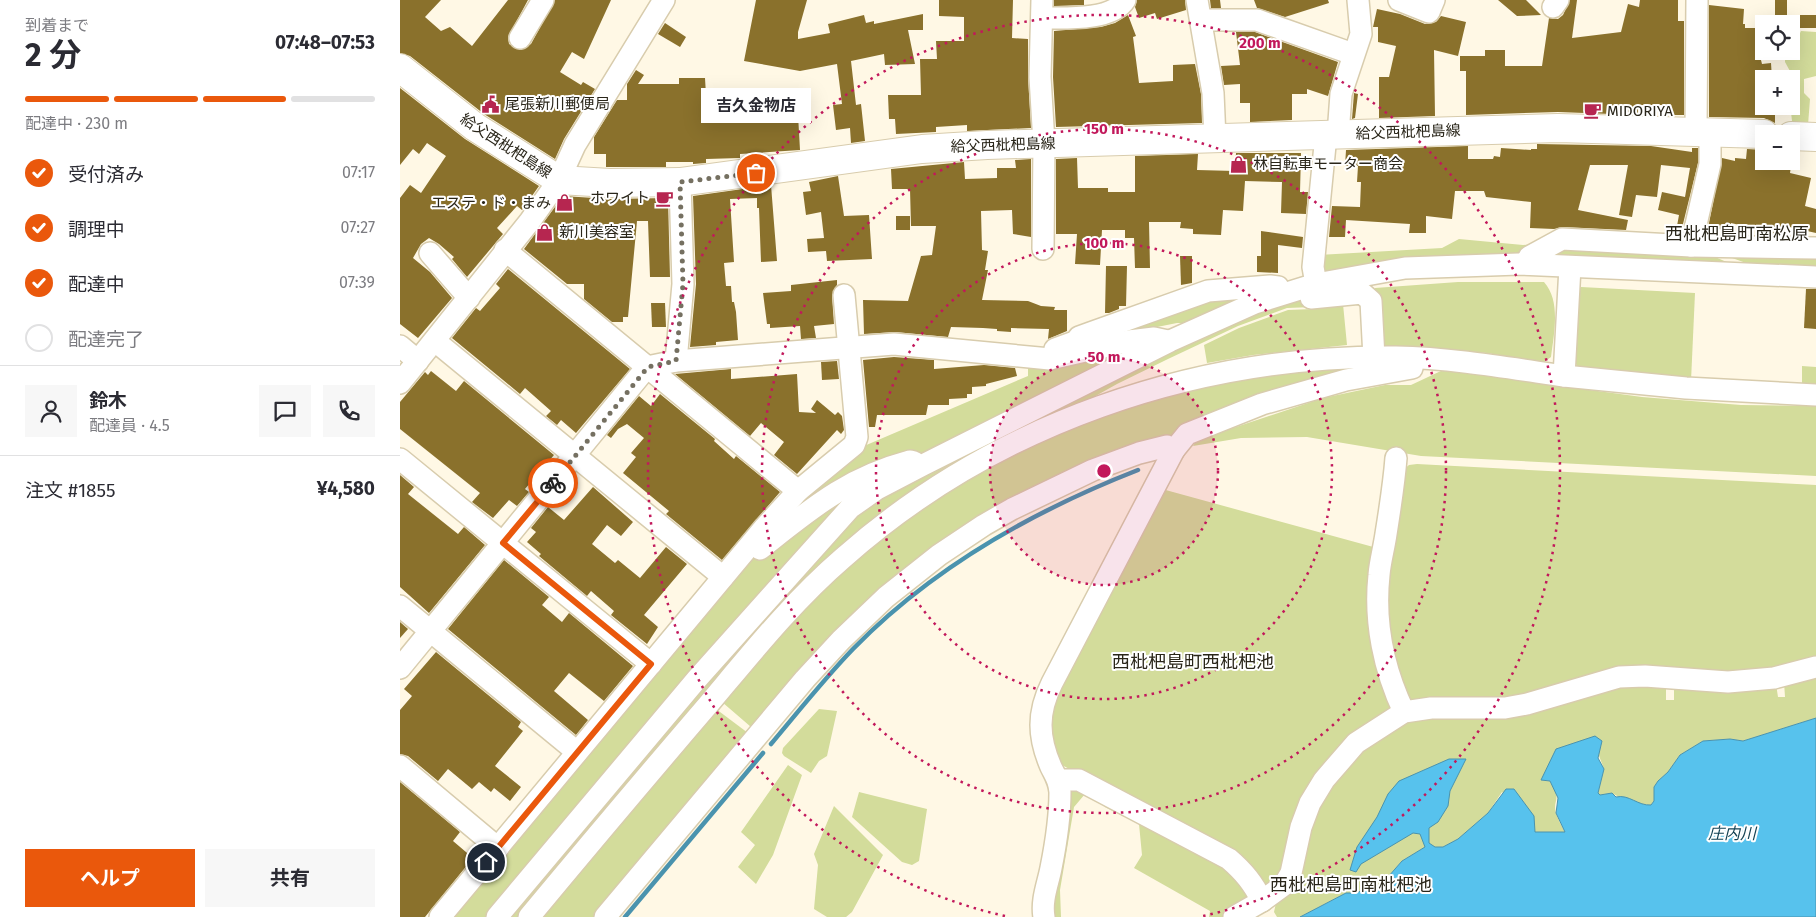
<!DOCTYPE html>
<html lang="ja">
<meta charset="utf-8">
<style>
body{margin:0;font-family:"Fira Sans","Noto Sans JP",sans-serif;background:#f7f7f7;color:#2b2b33;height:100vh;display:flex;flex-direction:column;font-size:19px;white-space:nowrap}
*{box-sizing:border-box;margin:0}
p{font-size:16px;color:#7c7c81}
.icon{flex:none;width:28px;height:28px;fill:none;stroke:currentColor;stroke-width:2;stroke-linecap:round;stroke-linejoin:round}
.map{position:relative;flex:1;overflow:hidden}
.panel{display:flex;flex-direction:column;background:#fff;width:400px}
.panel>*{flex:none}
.controls{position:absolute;left:1355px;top:15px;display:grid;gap:10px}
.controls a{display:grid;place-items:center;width:45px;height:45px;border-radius:0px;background:#fff;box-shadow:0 5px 20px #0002;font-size:25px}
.pin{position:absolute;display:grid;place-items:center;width:42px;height:42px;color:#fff;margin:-21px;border:2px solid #fff;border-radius:50%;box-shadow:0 1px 5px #0007}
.courier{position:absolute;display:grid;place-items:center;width:50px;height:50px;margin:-25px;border:4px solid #ea580c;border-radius:50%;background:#fff;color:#222;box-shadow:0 1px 6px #0007}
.bubble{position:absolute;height:35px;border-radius:0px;background:#fff;box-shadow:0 5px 20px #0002;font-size:16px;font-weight:700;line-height:35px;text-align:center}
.head em{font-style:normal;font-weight:700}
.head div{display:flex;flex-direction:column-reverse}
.head{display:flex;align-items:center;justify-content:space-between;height:85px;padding:0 25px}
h1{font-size:32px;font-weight:700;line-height:38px}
.bar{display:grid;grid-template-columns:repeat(4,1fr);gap:8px 5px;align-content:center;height:60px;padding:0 25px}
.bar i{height:6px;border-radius:4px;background:#e1e1e2}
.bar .selected{background:#ea580c}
.bar p{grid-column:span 4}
.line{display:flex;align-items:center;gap:12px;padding:0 25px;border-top:1px solid #e1e1e2}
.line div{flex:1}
.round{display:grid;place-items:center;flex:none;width:52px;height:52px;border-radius:0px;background:#f7f7f7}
ol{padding:0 25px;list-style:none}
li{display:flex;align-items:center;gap:15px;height:55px}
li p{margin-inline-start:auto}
li .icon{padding:5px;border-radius:50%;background:#ea580c;color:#fff;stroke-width:4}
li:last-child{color:#7c7c81}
li i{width:28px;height:28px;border:2px solid #e1e1e2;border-radius:50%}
.action{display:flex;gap:10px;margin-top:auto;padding:10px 25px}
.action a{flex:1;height:58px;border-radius:0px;background:#ea580c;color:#fff;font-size:20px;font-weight:700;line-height:58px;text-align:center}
.action a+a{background:#f7f7f7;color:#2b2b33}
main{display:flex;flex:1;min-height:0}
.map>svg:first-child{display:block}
</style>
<main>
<section class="panel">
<div class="head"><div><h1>2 分</h1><p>到着まで</p></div><em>07:48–07:53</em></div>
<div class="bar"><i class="selected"></i><i class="selected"></i><i class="selected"></i><i></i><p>配達中 · 230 m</p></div>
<ol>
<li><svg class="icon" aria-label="check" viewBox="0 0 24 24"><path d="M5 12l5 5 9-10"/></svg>受付済み<p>07:17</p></li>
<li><svg class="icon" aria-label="check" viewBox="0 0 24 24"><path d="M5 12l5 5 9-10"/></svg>調理中<p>07:27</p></li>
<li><svg class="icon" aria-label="check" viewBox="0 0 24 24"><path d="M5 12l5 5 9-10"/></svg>配達中<p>07:39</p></li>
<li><i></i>配達完了</li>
</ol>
<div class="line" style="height:90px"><a class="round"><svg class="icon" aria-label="person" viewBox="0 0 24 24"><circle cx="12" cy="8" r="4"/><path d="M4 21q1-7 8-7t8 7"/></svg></a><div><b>鈴木</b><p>配達員 · 4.5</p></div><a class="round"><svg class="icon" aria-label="chat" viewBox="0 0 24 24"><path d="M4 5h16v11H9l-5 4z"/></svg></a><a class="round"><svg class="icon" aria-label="phone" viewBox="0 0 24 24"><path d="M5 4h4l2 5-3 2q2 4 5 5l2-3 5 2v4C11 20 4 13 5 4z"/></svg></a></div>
<div class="line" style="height:65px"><div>注文 #1855</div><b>¥4,580</b></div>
<div class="action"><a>ヘルプ</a><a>共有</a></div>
</section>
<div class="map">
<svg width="1416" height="917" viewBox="0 0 1416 917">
<rect width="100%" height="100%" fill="#fff8e5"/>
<g fill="#d3dc9b">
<polygon points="1401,31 1416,32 1416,76 1404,79 1404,93 1410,99 1408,125 1395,126 1392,121 1391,112 1396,106 1397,93 1391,89 1391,73 1385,62 1385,51 1391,51 1391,45 1395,43"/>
<polygon points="1059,239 1123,245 1145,243 1121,256 1054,256 1002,260 930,272 923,271 918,255 1042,248"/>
<polygon points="1163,242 1295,248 1331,264 1139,256"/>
<polygon points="1310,250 1416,250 1416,269 1346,263"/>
<path d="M1058 282H1144C1161 301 1154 333 1151 357L1143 363 1087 353 982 347 978 340 975 288Z"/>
<polygon points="1181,287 1295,293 1291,381 1181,371 1173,360 1178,290"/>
<polygon points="900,296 913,307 887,308 838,326 768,359 717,384 495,508 119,917 105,917 370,605 460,509 512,478 837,318"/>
<polygon points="845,297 788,323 777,323 677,343 768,307"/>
<polygon points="943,304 947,345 853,355 807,363 804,345 839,328 888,310 913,309"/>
<polygon points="746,344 531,451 519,455 367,535 457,449 628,376 628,366"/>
<path d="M965 366 773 437 581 521 351 727 322 702C362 657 400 609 444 568 459 555 476 544 492 531 631 425 792 375 965 366Z"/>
<polygon points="1402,366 1416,367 1416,389 1402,389"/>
<polygon points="1043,370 1242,397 1341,405 1416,406 1416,476 1021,456 907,437 841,438 793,446 797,440 923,398 985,385 1011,385"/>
<polygon points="1017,464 1416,485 1416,661 1376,673 1246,671 1113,702 1016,704 999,688 983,601 1003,470 1009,465"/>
<polygon points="491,471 87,917 45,917 334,574 432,497"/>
<polygon points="762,489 977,548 992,711 946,746 888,868 866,891 794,834 656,762 649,711"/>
<path d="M1416 675V718L1343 741 1330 739 1303 741 1280 755 1268 772 1258 781 1254 787V801L1251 805C1243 806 1218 798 1212 793L1200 795 1198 793 1204 769 1198 753 1142 780 1150 781C1163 801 1152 799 1156 813 1158 819 1162 827 1165 832H1135L1133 829 1135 823 1102 792 1088 813 1058 839 1043 847H1025L1002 861 981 885 955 893H946L900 917H877L874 912 876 903 916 802 975 735 1016 718 1248 682 1266 683V700H1274V683L1376 684 1378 697H1385L1384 682Z"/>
<polygon points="316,709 348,733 200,917 139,917"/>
<polygon points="419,709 437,711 427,756 419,761 411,773 384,756 382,753 383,748"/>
<polygon points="388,765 402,775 373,855 356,884 338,867 355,845 341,832"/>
<polygon points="678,787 685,794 674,807 660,890 661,917 647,917 665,793"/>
<polygon points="459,792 527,809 519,861 512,865 502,862 452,817"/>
<polygon points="696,796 840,873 851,901 823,917 809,917 810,911 734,868 742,855 739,824 705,807"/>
<polygon points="434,806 483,855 452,912 446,917 427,917 414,909 418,865 414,854"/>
</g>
<path fill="#57c2ed" stroke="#4a93ae" d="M1416 718V917H900L946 893H955L981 885 1002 861 1025 847 1020 834 1013 833 961 864 956 872 950 870 957 847 977 817 988 794 999 781 1049 759H1066L1050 791 1048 806 1038 822 1029 828V843L1035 847H1043L1058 839 1088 813 1106 789H1114L1134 816 1135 832H1165L1156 813 1158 798 1150 781 1141 780 1156 749 1195 736 1202 741 1198 758 1204 769 1198 793 1200 795 1212 793 1216 797C1229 794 1238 806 1251 805L1254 801V787L1258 781 1268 772 1280 755 1303 741 1330 739 1343 741Z"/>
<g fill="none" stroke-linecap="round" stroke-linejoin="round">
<g stroke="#4a93ae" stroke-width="4.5">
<path d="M371 744C398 712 424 679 453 649 533 567 633 511 738 470"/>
<polyline points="225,917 363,753"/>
</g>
</g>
<g fill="#8a712c">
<polygon points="0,0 41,0 25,17 41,31 50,27 72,46 108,0 128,0 108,37 109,44 120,50 131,44 155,0 211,0 184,59 172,52 160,72 181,85 183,82 195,89 164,139 155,159 84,114 10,56 0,53"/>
<polygon points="356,0 407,0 398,32 398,39 430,33 428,24 464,15 466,23 474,21 474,24 523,14 523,30 508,30 515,64 485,65 484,54 451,61 456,105 461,104 465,141 451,143 450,128 436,130 433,105 442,104 437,64 400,71 344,61"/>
<polygon points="539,0 613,0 612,38 628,39 628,77 631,128 567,131 567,125 536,127 536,132 496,134 495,119 489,119 488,95 521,95 520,59 537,59 536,41 564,41 564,17 539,16"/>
<polygon points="654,0 684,0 684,5 654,6"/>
<polygon points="737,0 785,0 786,10 757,19 755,13 739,18 735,7"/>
<polygon points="810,0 820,0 821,8 811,8"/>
<polygon points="854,0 928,0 929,3 885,17 857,8"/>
<polygon points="1098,0 1126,0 1141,15 1117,16"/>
<polygon points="1170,0 1177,0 1172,38 1221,32 1228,4 1239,7 1240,0 1278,0 1278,21 1284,21 1284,115 1270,115 1270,105 1238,105 1238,115 1158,112 1066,115 1066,71 1060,71 1060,56 1085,56 1085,50 1105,50 1105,66 1142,66 1149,18 1158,19 1163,15"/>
<rect x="1375" y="0" width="12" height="24"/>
<polygon points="1309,5 1344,9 1343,24 1345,24 1345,28 1359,28 1359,52 1362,64 1371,63 1372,79 1364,79 1364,106 1375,106 1375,123 1364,118 1309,117"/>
<polygon points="977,9 1000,14 1025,24 1036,22 1041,16 1066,22 1058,56 1034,50 1035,116 979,118 979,77 989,77 996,46 978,42 978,27 973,27"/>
<polygon points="728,15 736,36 733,37 739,83 773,81 773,65 795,64 801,94 802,123 656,127 653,77 654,31 701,27 715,23"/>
<rect x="1391" y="15" width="25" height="13"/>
<polygon points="265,23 286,37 280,47 258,34"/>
<polygon points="836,32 855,32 938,62 928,96 907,89 907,94 892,94 892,120 850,122 850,103 840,103 840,84 824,85 821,66 840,65"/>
<polygon points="236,70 244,75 238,84 279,84 279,78 305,78 306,95 328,95 328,100 397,97 400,150 340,154 340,158 306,159 306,163 293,164 293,162 266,162 266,167 206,167 206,154 194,154 194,137 217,100 227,100 227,84"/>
<polygon points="0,88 65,139 139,186 122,210 117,206 97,228 103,234 67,277 52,259 54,257 39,244 29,238 21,244 13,258 30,272 52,298 18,338 0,324 0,198 10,185 21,193 46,156 27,143 19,154 13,149 0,165"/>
<polygon points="954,93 958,94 955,118 952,119"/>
<polygon points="1137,144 1251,146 1292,152 1292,148 1298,148 1298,163 1282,228 1277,226 1279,215 1258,210 1262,192 1285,197 1290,168 1261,165 1257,197 1236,195 1232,217 1219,215 1228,165 1190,165 1178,210 1228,220 1226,230 1163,227 1154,229 1130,228 1131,202 1086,197 1084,191 1055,191 1052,219 1026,216 1026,233 1009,233 1010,224 946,220 945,237 929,237 932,206 960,207 961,182 957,182 958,166 945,166 946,150 1068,146 1068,159 1093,159 1094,156 1100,157 1101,148 1131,150 1131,149 1137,149"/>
<polygon points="1347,149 1364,150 1364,161 1391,166 1390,173 1411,178 1405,206 1416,209 1416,233 1385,226 1385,235 1357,235 1357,229 1331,223 1330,231 1319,229 1318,234 1307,233 1322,158 1335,161 1335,158 1346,159"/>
<polygon points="836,153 901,153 900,192 908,192 906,214 881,213 882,182 845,181 843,211 823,210 821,235 793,234 793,229 780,228 781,222 749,222 750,268 735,268 734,238 725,238 725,230 702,230 700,265 675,264 677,234 656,234 656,159 677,158 678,188 708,188 708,192 735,192 735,156 798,154 797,170 835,171"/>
<polygon points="631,159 631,237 613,234 612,210 581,211 582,250 588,251 585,270 588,270 582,300 628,301 641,306 655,307 654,310 667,310 667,331 648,339 649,329 611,328 611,332 597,331 597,329 583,328 551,327 548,337 495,332 464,334 463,300 508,301 521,256 532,255 536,226 511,226 510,189 492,189 491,169 564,162 565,179 597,178 597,168 616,168 615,160"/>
<polygon points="438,176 444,216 469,215 472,259 427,261 426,251 408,252 407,239 424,238 421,212 406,215 403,192 411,191 409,182"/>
<polygon points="371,185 377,261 361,262 359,208 357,208 357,198 330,199 334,262 324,263 326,286 331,286 332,302 334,302 336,312 338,340 316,342 316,345 290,347 296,284 293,196"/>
<polygon points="163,196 210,199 268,198 270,277 250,277 248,221 237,221 228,317 223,317 223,322 212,322 184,299 184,284 167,284 124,249"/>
<rect x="496" y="216" width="14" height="14"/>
<polygon points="861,231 903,237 902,248 878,245 878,273 857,272 857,256 861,256"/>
<polygon points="780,256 792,256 792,283 781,285"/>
<polygon points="706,266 727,266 726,306 719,306 719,309 709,313 705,313"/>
<polygon points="108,269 230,369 176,433 161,420 157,425 146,416 151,411 125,388 120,394 52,338 76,308 80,311 100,288 96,284"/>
<polygon points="437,280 437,285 432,296 434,324 414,326 416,338 401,339 400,326 370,328 370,324 367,324 363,293 391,291 391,285"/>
<polygon points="1406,289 1416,289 1416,329 1404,328"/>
<polygon points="251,303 265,303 266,327 252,327"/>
<polygon points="494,357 534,360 534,369 584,365 615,368 617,376 586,384 586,386 572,387 572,394 567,394 567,398 549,399 549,405 528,405 526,415 477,415 475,427 469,427 463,360"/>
<polygon points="437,361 439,379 422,380 421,362"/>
<polygon points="331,369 331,379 397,374 399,412 416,413 411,409 417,400 435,415 438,412 442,416 444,430 441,434 437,430 397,474 374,455 384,442 361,423 350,436 275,374"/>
<polygon points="31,371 56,391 64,381 154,455 125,489 129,492 117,506 109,500 93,518 72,502 80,493 0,429 0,402 25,372 28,375"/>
<polygon points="260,394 315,439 314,441 334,459 336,456 380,492 322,560 266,514 269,511 223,473 236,457 231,453 244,438 227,424 218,429 211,438 207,435 239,396 251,406"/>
<polygon points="0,475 14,487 8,494 58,534 64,527 85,545 29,613 0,587"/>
<polygon points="193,487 233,522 221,536 207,525 192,544 215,563 218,560 240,578 266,547 287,564 244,615 258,627 247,644 211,615 214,611 191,591 187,596 139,556 141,554 127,542 136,532 131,528 148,507 164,520"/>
<polygon points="104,560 149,597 142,605 162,622 169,613 233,666 204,701 169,673 154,691 188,720 176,735 48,629"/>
<polygon points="0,622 8,629 0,638"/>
<polygon points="36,652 121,722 118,727 123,731 95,766 121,787 110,801 94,788 91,792 79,782 72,789 48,769 38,781 8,756 0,754 0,710 12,696 4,689"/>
<polygon points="0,782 60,832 53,841 73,858 25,917 0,917"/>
</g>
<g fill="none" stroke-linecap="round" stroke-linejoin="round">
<defs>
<g id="minor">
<polyline points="642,0 640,77 644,143 643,249"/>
<polyline points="797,0 813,93 815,139"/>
<polyline points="999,0 1029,12 1034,0"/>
<polyline points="1153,7 1158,0"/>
<path d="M642 18C664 18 712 21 725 0"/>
<polyline points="801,20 857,20 953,54"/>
<polyline points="120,38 143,0"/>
<polyline points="1296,131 1297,0"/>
<polyline points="938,135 941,94 961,34 958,0"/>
<polyline points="1291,246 1310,164 1310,132"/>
<polyline points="105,250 398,491"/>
<polyline points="30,253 69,298"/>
<polyline points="1127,264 1129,257 1162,239 1291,246 1416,248"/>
<polyline points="916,284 913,267 926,135"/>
<polyline points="911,298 962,293 971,301 974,358"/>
<polyline points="35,341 323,577"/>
<polyline points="0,346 18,361"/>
<polyline points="655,349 677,341 679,337 690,333 808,291 870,286 878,287 880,291"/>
<polyline points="276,361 283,284 280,182"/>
<polyline points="1164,376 1286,388 1416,395"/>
<polyline points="0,383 130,221 159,180 175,145 264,0"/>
<path d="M996 458C994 484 990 509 986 534 984 548 980 562 979 575 974 622 984 670 1004 712"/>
<polyline points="0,459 251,664"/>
<path d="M360 549C411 509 446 478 510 461L514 462"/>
<polyline points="0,606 177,752"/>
<polyline points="0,668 247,367 276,361 494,344 650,359 729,341 754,338 768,341"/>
<polyline points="0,766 98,848"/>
<path d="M659 780H679L829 859C844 872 853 883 862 901L884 885 891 873 901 827 910 803 924 780 956 743 1004 712 1031 708H1105L1127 704 1219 677 1245 676 1328 682 1374 678 1416 667"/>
<polyline points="40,917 365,527 398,491 454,445 457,437 444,295"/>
<polyline points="97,917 297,679 450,508 477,489 523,465 770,341 855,303 916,284 1005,268 1119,264 1416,277"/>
<path d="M129 917C188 846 247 776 307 706 350 655 392 602 443 558 594 424 794 355 996 357 1052 358 1109 368 1164 376L1170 267"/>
<polyline points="205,917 405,679 441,640 486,597 539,555 584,525 612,509 693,470 739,453 767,446 774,450"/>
<path d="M644 917C641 900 648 884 651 868 656 843 660 817 660 792 659 781 656 777 651 767 638 737 637 713 652 683L774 450 787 434 862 404 946 380 1012 368 1013 363"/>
<polyline points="834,917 862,901"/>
</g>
<g id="major">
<polyline points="0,68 75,127 159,180 210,183 280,182 522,149 587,145 1158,128 1364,134"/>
<polyline points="1391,136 1416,137"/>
</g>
</defs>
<use href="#minor" stroke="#d8ccad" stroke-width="24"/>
<use href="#major" stroke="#d8ccad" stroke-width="30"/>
<use href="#minor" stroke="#fff" stroke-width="21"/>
<use href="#major" stroke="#fff" stroke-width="28"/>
</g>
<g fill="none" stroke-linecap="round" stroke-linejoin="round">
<polyline stroke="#757061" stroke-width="5" stroke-dasharray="0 9" points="153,483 248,367 276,361 283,284 280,182 356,173"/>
<polyline stroke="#ea580c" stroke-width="6" points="86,862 251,664 103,543 153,483"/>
</g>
<circle cx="704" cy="471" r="114" fill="#c2185b" fill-opacity=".12"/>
<g fill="none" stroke="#c2185b" stroke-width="2.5" stroke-dasharray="2.5 5">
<circle cx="704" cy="471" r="114"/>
<circle cx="704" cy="471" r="228"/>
<circle cx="704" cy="471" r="342"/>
<path d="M605 916A456 456 0 1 1 803 916"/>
</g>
<defs>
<symbol id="civic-bare" viewBox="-9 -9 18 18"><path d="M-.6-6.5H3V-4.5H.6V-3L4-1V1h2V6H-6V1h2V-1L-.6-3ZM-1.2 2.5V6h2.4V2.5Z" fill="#b62650" stroke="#fff" stroke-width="2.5" paint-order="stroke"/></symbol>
<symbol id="cafe-bare" viewBox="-9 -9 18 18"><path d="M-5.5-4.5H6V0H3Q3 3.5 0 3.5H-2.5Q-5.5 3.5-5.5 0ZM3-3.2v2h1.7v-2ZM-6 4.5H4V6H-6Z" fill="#b62650" stroke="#fff" stroke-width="2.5" paint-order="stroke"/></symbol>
<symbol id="shop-bare" viewBox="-9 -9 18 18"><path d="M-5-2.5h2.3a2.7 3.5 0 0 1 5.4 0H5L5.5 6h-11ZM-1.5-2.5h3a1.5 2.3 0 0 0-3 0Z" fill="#b62650" stroke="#fff" stroke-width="2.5" paint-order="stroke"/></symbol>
</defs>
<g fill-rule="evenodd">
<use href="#civic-bare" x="78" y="92" width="25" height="25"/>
<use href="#cafe-bare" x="1180" y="98" width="25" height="25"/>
<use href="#shop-bare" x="826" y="152" width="25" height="25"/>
<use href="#cafe-bare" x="252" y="186" width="25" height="25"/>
<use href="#shop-bare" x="152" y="190" width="25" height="25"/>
<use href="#shop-bare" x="132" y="220" width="25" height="25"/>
</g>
<g text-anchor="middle" stroke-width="4" stroke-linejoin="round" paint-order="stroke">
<g font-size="15" fill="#2a261a" stroke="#fff" text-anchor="start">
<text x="105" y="109">尾張新川郵便局</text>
<text x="1207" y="116">MIDORIYA</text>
<text x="853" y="169">林自転車モーター商会</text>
<text x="250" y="203" text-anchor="end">ホワイト</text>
<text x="151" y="208" text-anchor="end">エステ・ド・まみ</text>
<text x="159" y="237">新川美容室</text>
</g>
<g font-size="15" fill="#2a261a" stroke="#fff">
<text transform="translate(1008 132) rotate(-2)" y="5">給父西枇杷島線</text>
<text transform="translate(603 145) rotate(-2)" y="5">給父西枇杷島線</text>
<text transform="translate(106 146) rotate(33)" y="5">給父西枇杷島線</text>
</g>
<g font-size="16" font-style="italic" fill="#134254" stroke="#fff">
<text x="1332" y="839">庄内川</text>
</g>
<g font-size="18" fill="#2a261a" stroke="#fff">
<text x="1337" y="240">西枇杷島町南松原</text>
<text x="793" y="668">西枇杷島町西枇杷池</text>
<text x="951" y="891">西枇杷島町南枇杷池</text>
</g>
</g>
<circle cx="704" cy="471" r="8" fill="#c2185b" stroke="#fff" stroke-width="2.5"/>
<g font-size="15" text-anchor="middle" font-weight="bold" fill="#c2185b" stroke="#fff" stroke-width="4" stroke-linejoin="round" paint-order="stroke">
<text x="860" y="48">200 m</text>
<text x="704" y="134">150 m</text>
<text x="704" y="248">100 m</text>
<text x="704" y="362">50 m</text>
</g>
</svg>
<div class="controls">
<a><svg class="icon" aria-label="locate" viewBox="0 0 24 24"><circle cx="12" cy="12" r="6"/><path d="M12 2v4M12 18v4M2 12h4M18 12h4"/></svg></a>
<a>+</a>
<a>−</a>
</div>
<div class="pin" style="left:356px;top:173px;background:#ea580c"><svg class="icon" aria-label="bag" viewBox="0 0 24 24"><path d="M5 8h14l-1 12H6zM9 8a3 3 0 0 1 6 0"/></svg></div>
<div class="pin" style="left:86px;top:862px;background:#1f2937"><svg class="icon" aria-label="home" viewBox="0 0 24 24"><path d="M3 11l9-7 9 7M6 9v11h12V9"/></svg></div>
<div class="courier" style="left:153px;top:483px"><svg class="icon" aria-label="bike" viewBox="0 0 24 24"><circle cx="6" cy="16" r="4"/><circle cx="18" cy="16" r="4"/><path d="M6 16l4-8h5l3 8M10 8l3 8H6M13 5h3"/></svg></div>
<div class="bubble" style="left:301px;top:88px;width:110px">吉久金物店</div>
</div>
</main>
